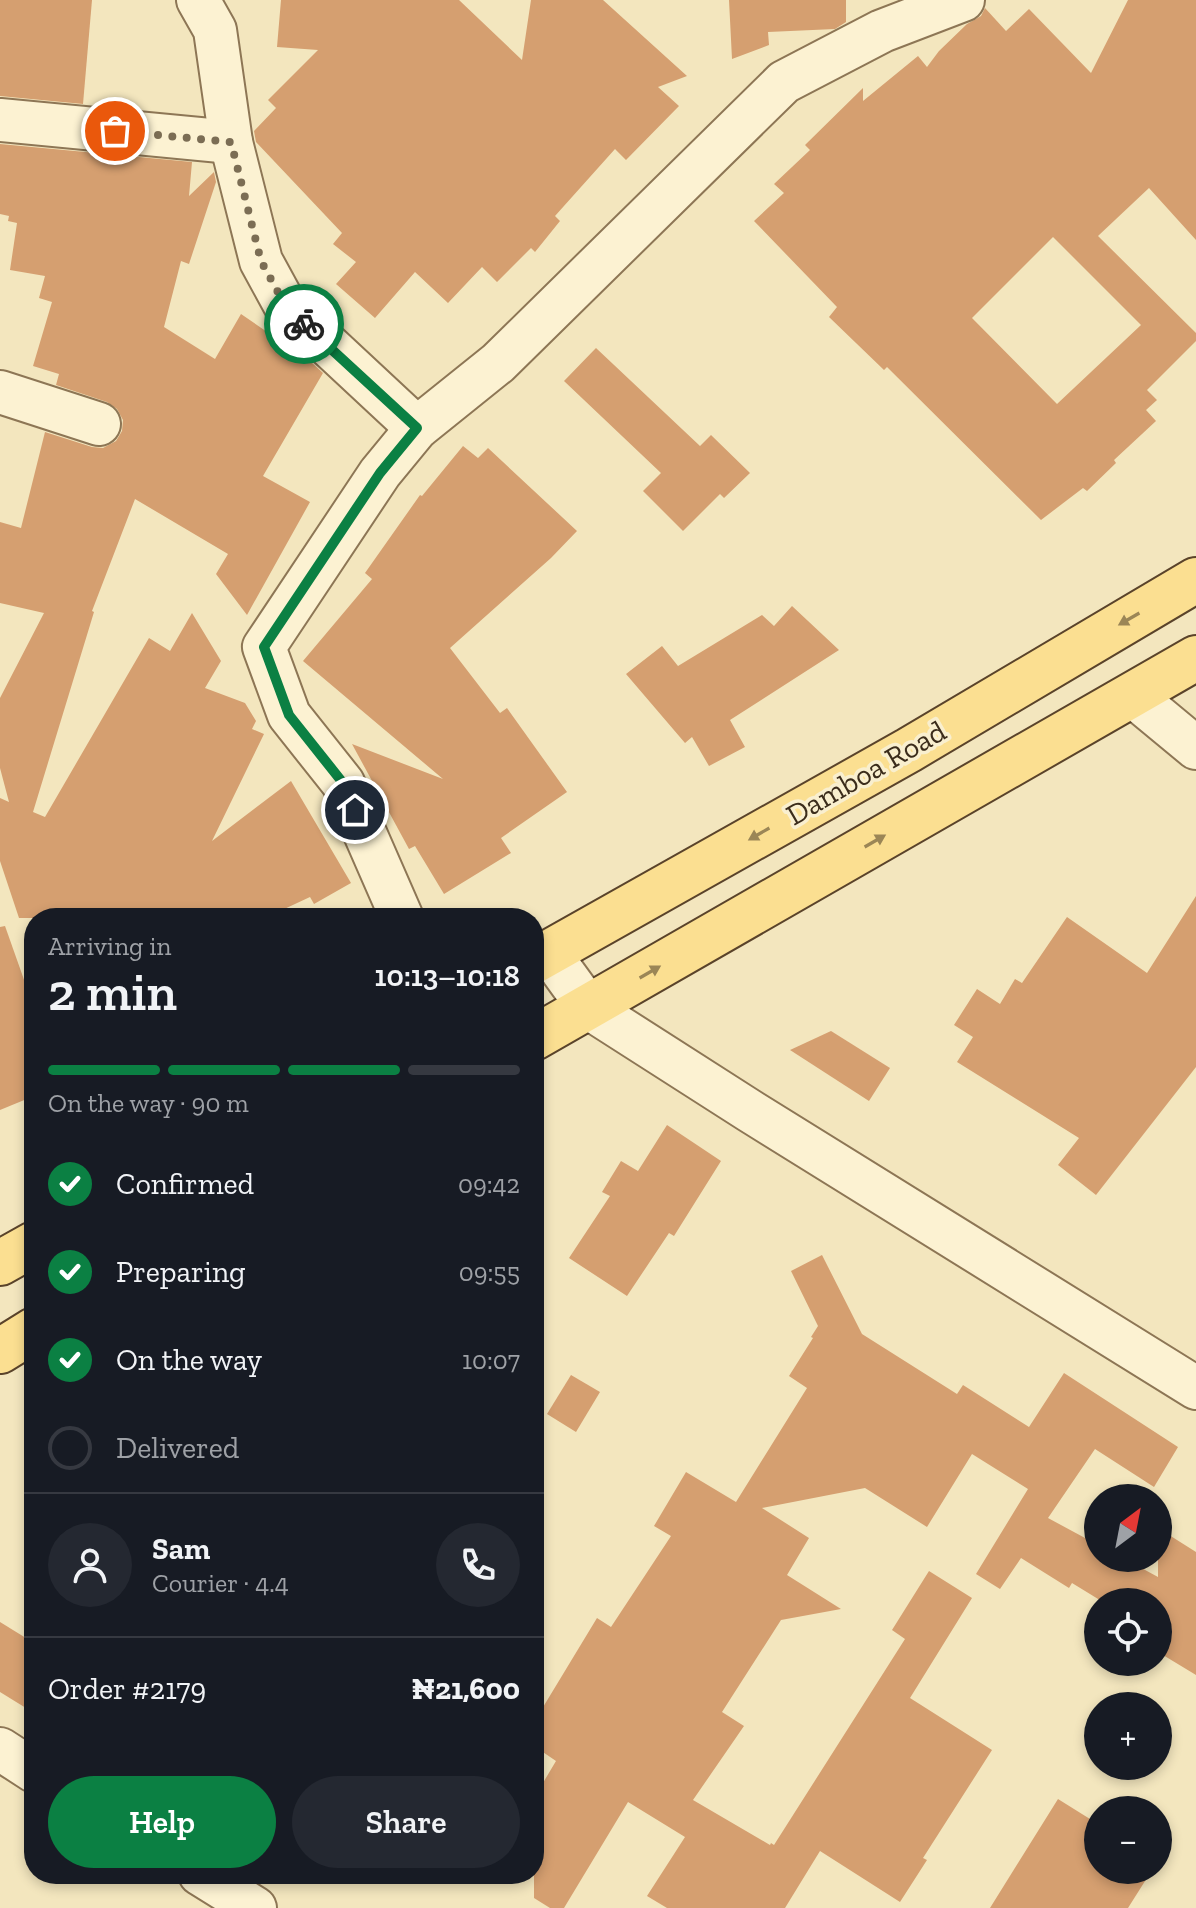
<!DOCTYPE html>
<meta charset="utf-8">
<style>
body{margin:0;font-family:"Zilla Slab",serif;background:#242831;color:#f1f3f6;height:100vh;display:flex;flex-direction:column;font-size:30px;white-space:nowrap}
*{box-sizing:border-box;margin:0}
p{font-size:26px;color:#9ea1a6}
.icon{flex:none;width:44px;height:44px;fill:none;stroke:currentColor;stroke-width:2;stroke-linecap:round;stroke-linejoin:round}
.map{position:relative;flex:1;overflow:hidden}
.panel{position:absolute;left:24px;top:908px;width:520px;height:976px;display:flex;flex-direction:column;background:#171b24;border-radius:32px;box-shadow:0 4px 12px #0003}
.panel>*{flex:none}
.needle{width:52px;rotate:32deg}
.tools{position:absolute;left:1084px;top:1484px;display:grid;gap:16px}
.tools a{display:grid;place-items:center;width:88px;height:88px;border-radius:50%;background:#171b24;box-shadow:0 4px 12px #0003;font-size:40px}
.pin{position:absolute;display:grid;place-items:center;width:68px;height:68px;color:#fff;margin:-34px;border:4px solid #fff;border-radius:50%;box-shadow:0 2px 8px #0007}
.courier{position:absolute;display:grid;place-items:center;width:80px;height:80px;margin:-40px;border:6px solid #0b8043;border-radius:50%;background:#fff;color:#222;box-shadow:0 2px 10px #0007}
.overview em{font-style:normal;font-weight:600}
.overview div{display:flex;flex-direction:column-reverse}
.overview{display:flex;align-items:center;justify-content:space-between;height:136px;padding:0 24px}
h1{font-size:52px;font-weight:600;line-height:60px}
.bar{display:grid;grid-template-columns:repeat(4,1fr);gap:12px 8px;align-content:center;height:96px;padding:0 24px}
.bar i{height:10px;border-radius:6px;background:#363941}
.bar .current{background:#0b8043}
.bar p{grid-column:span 4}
.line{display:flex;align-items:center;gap:20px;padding:0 24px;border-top:2px solid #363941}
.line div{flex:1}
.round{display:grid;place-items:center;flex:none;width:84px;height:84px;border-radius:42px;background:#242831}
ol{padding:0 24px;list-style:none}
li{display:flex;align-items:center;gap:24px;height:88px}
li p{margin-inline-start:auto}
li .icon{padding:8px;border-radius:50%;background:#0b8043;color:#fff;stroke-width:4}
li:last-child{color:#9ea1a6}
li i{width:44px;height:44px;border:4px solid #363941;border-radius:50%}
.button{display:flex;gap:16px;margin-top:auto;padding:16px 24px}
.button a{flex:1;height:92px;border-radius:48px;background:#0b8043;color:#fff;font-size:32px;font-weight:600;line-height:92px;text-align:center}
.button a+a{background:#242831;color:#f1f3f6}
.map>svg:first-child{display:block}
</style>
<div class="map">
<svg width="1196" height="1908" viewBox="0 0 1196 1908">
<rect width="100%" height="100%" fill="#f3e6be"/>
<g fill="#d59f70" fill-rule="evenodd">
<polygon points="0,0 92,0 83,104 0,96"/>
<polygon points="281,0 459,0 522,60 531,0 603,0 687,76 658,87 679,106 626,160 615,149 555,216 560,221 535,252 531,248 497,282 482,267 448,303 415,272 375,318 336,284 356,262 333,244 342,233 256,142 254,131 276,108 268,100 318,50 277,47"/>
<polygon points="729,0 846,0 846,22 835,29 768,32 769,45 732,59"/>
<path d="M1128 0H1196V240L1149 188 1098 236 1196 333V341L1147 390 1157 400 1146 410 1156 421 1114 460 1116 463 1087 491 1083 488 1041 520 887 367 884 370 829 317 837 307 754 221 784 193 774 184 810 150 805 145 863 88V101L918 56 927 67 939 51 967 24 981 16 985 8 1006 31 1029 9 1091 73ZM1053 237 1141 325 1057 404 972 318Z"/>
<polygon points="0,144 192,162 189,196 214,172 216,182 189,264 181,261 164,327 215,359 241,314 311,362 323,373 263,476 310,502 247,615 216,574 228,554 135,499 92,611 94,612 33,812 45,817 149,638 170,651 192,613 221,661 205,688 245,703 256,721 252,729 264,734 212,841 291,781 351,883 314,904 310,897 265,918 19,918 0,861 0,798 9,802 0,768 0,698 44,613 0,603 0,522 21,528 45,432 92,447 103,448 116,441 122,431 123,420 117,409 107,402 56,385 59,374 33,366 52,302 39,298 45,276 10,270 17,223 8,221 9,216 0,214"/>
<polygon points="596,348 700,446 711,435 750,473 724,498 720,494 683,531 643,491 661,473 564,381"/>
<polygon points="463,446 478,458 488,448 577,531 551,558 450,648 500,713 507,708 567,792 501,838 511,853 444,894 415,846 409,849 352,744 443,779 303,661 372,579 365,573 420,495 422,496"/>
<polygon points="792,606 839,650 730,720 745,747 709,766 692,737 685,743 626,674 662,646 678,666 762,615 774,626"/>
<polygon points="1196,896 1196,1067 1096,1195 1058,1165 1079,1138 957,1062 973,1037 954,1025 977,989 1000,1004 1015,979 1022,983 1067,917 1147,973"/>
<polygon points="5,926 34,1008 34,1096 0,1110 0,927"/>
<polygon points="831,1031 890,1068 869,1101 790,1050"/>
<polygon points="667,1125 721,1161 674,1236 669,1233 627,1296 569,1258 610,1196 602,1192 621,1161 638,1171"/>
<polygon points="822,1255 862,1334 957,1394 963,1385 1029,1427 1064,1373 1178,1447 1154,1487 1095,1449 1048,1518 1098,1545 1098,1558 1123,1558 1158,1577 1158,1528 1196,1552 1196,1675 1158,1652 1158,1602 1103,1602 1072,1583 1069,1588 1021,1558 1000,1589 976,1574 1028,1489 972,1454 927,1527 865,1488 762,1508 809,1538 787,1575 841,1609 781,1620 722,1712 744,1726 693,1800 770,1845 771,1843 774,1845 905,1639 892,1630 929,1571 972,1598 910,1698 992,1750 923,1858 927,1860 900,1902 820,1851 785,1908 667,1908 647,1896 685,1837 628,1802 564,1908 550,1908 534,1898 534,1798 556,1761 534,1746 534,1722 597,1618 611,1627 671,1536 654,1526 686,1472 736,1502 807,1388 789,1376 813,1338 811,1337 818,1326 791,1271"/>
<polygon points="571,1375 600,1392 576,1432 547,1414"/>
<polygon points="0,1622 34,1643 34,1713 0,1692"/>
<polygon points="1058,1799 1098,1824 1098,1870 1152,1870 1128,1908 990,1908"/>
</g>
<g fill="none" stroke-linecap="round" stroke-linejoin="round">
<defs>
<g id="minor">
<polyline points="198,0 215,30 231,142 261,261 285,305 417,428"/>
<polyline points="0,120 231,142"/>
<polyline points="0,392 99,424"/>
<polyline points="1132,695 1196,748"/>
<polyline points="402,918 343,783 289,715 264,647 380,473 417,428 498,363 784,82 882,31 963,0"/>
<polyline points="549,953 589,1008 750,1111 1196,1388"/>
<polyline points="0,1749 34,1771"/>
<polyline points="200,1874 255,1908"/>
</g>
<g id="major">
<polyline points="534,961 909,750 1196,580"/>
<polyline points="534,1038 1196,658"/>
<polyline points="0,1263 34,1244"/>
<polyline points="0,1351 34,1330"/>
</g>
</defs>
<use href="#minor" stroke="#8d7655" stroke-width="46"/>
<use href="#major" stroke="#5a432a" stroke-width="48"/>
<use href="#minor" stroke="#fcf2d2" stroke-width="42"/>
<use href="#major" stroke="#fbdf91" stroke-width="44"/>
</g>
<defs><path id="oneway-solid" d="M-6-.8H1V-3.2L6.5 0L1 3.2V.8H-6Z" transform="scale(2)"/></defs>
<g fill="#9b8656">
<use href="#oneway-solid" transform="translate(1129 619) rotate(150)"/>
<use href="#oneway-solid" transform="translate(759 834) rotate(150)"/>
<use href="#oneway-solid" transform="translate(875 841) rotate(-30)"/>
<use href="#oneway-solid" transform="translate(650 972) rotate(-30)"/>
</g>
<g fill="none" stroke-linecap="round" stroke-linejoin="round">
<polyline stroke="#7b6d54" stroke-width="8" stroke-dasharray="0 14.4" points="115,131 231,142 261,261 285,305 304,324"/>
<polyline stroke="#0b8043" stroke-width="10" points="304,324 417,428 380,473 264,647 289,715 343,783 355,810"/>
</g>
<g text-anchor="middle" stroke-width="7" stroke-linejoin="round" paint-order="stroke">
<g font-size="30" fill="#3b2c1b" stroke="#f9efcf">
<text transform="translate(866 773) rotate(-30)" y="10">Damboa Road</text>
</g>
</g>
</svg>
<div class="tools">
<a><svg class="needle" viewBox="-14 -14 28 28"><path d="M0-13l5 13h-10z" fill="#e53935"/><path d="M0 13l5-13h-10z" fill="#9ea1a6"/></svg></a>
<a><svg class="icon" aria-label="locate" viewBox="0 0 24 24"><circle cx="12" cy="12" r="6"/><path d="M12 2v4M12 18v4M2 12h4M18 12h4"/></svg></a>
<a>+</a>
<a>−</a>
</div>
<div class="pin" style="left:115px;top:131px;background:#ea580c"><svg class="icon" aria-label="bag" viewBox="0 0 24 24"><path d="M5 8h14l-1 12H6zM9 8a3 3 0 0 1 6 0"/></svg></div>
<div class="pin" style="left:355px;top:810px;background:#1f2937"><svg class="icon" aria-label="home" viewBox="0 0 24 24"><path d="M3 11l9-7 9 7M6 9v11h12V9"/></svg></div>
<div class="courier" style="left:304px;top:324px"><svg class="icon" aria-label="bike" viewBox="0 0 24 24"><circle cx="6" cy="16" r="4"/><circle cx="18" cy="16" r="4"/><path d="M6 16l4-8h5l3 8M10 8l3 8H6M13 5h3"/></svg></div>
<section class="panel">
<div class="overview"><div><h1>2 min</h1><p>Arriving in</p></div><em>10:13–10:18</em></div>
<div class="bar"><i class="current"></i><i class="current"></i><i class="current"></i><i></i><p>On the way · 90 m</p></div>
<ol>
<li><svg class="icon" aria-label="check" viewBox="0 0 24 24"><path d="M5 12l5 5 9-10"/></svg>Confirmed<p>09:42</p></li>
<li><svg class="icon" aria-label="check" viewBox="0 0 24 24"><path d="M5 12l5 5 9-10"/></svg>Preparing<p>09:55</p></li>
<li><svg class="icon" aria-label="check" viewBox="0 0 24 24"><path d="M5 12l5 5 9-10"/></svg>On the way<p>10:07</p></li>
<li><i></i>Delivered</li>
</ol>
<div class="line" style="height:144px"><a class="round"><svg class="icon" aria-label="person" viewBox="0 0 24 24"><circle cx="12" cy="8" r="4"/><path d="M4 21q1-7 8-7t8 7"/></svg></a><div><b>Sam</b><p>Courier · 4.4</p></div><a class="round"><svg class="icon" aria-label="phone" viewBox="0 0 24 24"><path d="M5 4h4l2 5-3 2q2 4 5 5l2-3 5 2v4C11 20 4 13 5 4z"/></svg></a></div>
<div class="line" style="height:104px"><div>Order #2179</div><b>₦21,600</b></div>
<div class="button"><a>Help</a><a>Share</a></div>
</section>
</div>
